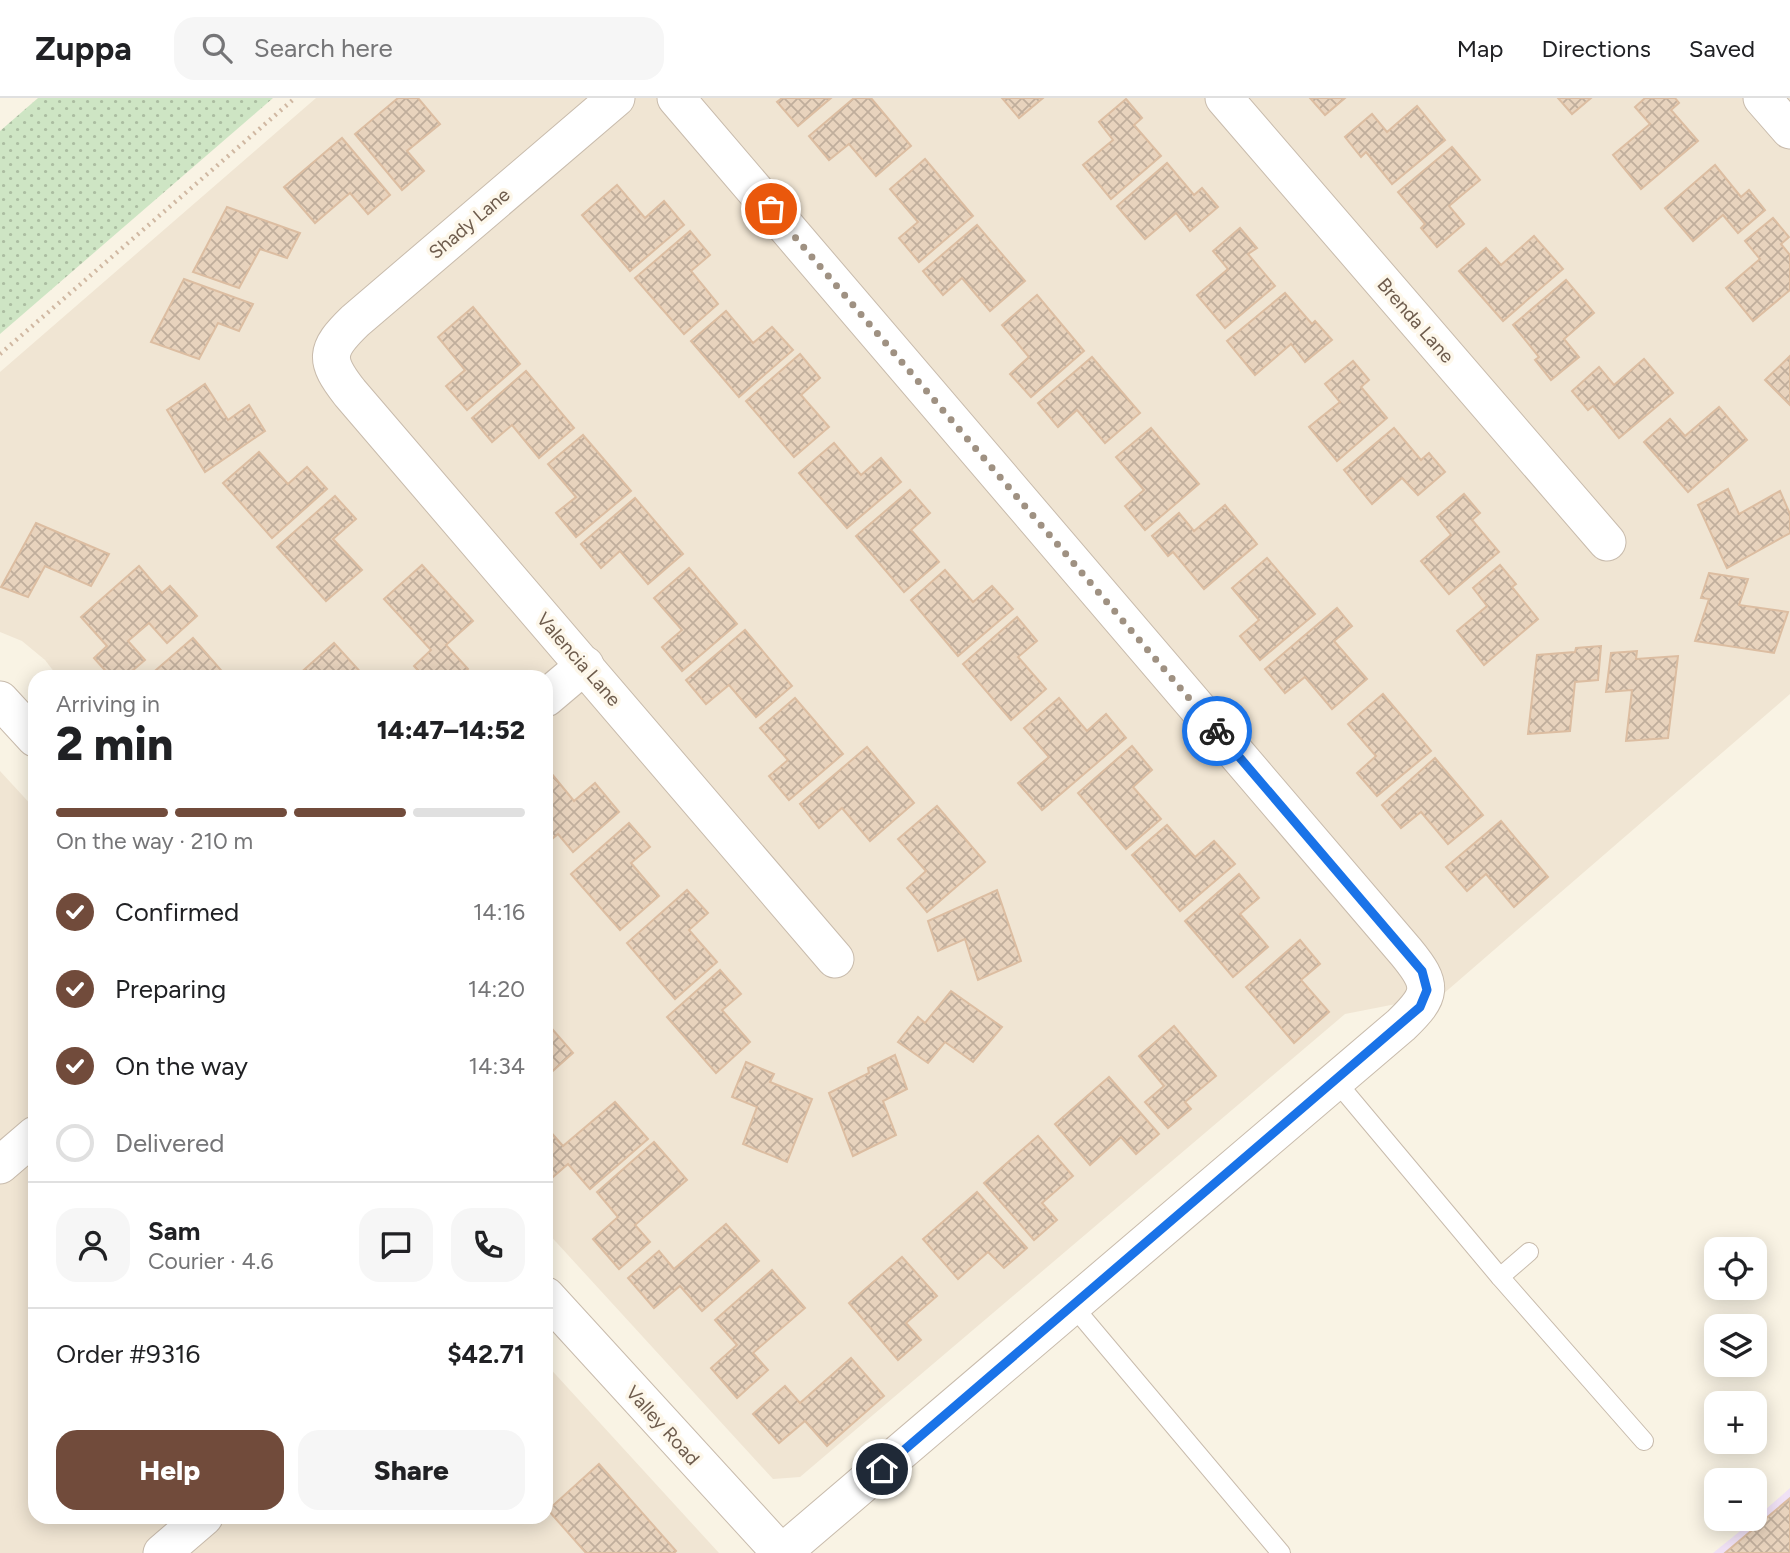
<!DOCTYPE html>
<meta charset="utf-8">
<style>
body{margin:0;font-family:Figtree,sans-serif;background:#f6f6f6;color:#202124;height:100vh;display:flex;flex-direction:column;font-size:26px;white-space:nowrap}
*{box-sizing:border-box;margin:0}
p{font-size:23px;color:#757577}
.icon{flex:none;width:38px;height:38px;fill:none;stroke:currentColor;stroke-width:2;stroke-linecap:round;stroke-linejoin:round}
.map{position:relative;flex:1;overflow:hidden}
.drawer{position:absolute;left:28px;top:572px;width:525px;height:854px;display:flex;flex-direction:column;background:#fff;border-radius:21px;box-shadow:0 4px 18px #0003}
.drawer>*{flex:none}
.tools{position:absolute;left:1704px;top:1139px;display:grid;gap:14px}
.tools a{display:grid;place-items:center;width:63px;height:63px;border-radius:14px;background:#fff;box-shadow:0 4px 18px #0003;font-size:35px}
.pin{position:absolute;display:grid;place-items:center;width:60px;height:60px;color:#fff;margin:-30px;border:4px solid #fff;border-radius:50%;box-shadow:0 2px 7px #0007}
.courier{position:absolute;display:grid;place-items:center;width:70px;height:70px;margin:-35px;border:5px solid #1a73e8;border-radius:50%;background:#fff;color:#222;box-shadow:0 2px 9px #0007}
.head em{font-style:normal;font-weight:800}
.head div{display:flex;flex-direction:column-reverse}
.head{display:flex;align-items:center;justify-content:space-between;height:119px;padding:0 28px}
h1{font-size:46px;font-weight:800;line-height:52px}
.bar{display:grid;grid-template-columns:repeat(4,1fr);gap:10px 7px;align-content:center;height:84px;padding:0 28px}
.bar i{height:9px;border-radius:5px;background:#e0e0e0}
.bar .selected{background:#714b3b}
.bar p{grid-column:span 4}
.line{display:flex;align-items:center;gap:18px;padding:0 28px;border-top:2px solid #e0e0e0}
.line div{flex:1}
.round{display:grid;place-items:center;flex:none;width:74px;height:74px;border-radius:21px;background:#f6f6f6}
ol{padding:0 28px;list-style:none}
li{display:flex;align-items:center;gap:21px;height:77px}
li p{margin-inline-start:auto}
li .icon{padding:7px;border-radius:50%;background:#714b3b;color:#fff;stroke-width:4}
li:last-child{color:#757577}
li i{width:38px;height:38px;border:4px solid #e0e0e0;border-radius:50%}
.cta{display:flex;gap:14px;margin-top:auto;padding:14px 28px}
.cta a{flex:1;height:80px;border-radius:21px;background:#714b3b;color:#fff;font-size:28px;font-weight:800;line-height:80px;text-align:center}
.cta a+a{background:#f6f6f6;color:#202124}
header{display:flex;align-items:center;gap:42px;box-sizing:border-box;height:98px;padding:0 35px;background:#fff;border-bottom:2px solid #e0e0e0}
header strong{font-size:33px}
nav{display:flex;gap:38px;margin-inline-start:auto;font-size:24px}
.search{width:490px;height:63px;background:#f6f6f6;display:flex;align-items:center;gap:18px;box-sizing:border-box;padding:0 24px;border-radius:21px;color:#757577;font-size:26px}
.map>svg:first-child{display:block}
</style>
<header>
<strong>Zuppa</strong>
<div class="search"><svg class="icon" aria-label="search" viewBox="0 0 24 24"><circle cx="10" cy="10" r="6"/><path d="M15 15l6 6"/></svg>Search here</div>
<nav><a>Map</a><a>Directions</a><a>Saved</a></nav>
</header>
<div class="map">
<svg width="1790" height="1455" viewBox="0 0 1790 1455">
<defs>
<pattern id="grass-dots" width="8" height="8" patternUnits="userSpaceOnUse" patternTransform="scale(1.75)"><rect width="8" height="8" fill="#cee5c4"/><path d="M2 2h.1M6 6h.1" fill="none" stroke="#abbda1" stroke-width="1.8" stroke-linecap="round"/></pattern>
<pattern id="building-cross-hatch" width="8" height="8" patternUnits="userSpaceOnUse" patternTransform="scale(1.75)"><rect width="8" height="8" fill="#e8d3bd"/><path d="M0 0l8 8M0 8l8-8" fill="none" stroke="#c0ae9c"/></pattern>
</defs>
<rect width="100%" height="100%" fill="#f9f3e4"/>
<g fill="#f0e5d3">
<polygon points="316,0 1790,0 1790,596 1442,897 1345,916 800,1379 773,1381 546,1133 546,579 58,579 45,562 22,543 0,534 0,274"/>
<polygon points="0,673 35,711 35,1419 546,1419 546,1266 719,1455 0,1455"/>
</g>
<polygon fill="#f0e1f5" points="1790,1390 1790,1455 1713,1455 1755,1421"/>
<polygon fill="url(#grass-dots)" points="38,0 273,0 0,236 0,33"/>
<g fill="url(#building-cross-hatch)" stroke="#dcbda1" stroke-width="2">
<polygon points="398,0 418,0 440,26 407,53 424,73 402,92 355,36"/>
<polygon points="782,0 831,0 798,28 777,4"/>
<polygon points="854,0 871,0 911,48 876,78 849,46 829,62 809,38"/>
<polygon points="1002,0 1043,0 1019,20"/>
<polygon points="1310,0 1345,0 1325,17"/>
<polygon points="1558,0 1591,0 1572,16"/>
<polygon points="1645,0 1675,0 1679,5 1671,12 1698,43 1641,91 1613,57 1650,26 1635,9"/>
<polygon points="1126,1 1142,20 1134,27 1161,58 1111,101 1083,67 1113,42 1099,24"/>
<polygon points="1417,8 1445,42 1392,86 1366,54 1361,59 1345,39 1372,16 1387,34"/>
<polygon points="342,40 390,97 368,116 350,95 315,125 284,89"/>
<polygon points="1452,49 1480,82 1449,108 1464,126 1437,149 1421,130 1425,126 1398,94"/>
<polygon points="925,61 973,118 919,164 899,140 918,124 890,91"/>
<polygon points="1167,65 1194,97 1202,90 1218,109 1190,133 1176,115 1145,141 1117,108"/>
<polygon points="1715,67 1741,99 1749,92 1765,112 1738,135 1723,117 1693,143 1665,110"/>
<polygon points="617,87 645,120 664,103 684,127 630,173 582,117"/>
<polygon points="227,109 300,135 287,160 260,151 239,190 193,174"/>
<polygon points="1773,120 1789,139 1781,146 1790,157 1790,192 1753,223 1726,190 1760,161 1745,143"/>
<polygon points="977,127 1025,183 990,213 962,180 943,197 923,173"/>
<polygon points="1240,130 1257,150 1248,156 1275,188 1225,230 1197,197 1228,171 1213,153"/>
<polygon points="690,133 710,157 691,173 718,206 684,236 635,180"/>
<polygon points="1534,138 1563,171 1503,223 1459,173 1486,150 1501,167"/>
<polygon points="184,181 253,206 239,233 218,225 199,261 151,244"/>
<polygon points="1566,182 1594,215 1564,241 1579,259 1551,282 1535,262 1539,259 1513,227"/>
<polygon points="1285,195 1312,226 1315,223 1332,242 1305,264 1291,246 1255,277 1227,243"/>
<polygon points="1037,197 1084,253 1031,299 1010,276 1029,259 1002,227"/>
<polygon points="473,209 520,266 467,312 446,288 465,272 438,239"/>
<polygon points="726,213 753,245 772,229 793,252 739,299 691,243"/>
<polygon points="800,256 820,280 801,297 829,329 794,359 746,303"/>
<polygon points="1790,258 1790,307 1765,282"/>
<polygon points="1092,259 1140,315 1105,345 1077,312 1058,329 1038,305"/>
<polygon points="1644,261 1673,295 1619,340 1593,308 1588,312 1572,293 1599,269 1614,287"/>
<polygon points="1353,263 1369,282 1361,289 1387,320 1337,363 1309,329 1340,304 1325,286"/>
<polygon points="526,273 574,330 539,360 512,327 492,344 472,320"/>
<polygon points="205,286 228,322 249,307 265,333 205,374 167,312"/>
<polygon points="1719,309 1747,342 1688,394 1644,344 1670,321 1685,338"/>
<polygon points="1151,330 1199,386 1145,432 1125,408 1144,392 1116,359"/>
<polygon points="1394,330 1421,362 1429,355 1445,374 1418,397 1402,380 1372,406 1344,372"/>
<polygon points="583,337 631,393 576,439 556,415 576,399 548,366"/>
<polygon points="834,345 861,377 881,360 901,384 847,430 799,375"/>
<polygon points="259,354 288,386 307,369 327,391 272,440 223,385"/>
<polygon points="1728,391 1739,416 1780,393 1790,416 1790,435 1727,470 1698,407"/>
<polygon points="910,392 930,415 911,432 939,464 904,494 856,438"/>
<polygon points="1464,396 1480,415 1472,422 1499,454 1449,496 1421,463 1451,437 1437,419"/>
<polygon points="335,398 356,421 333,441 362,472 326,503 277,449"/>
<polygon points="635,400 683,456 648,486 620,453 601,470 581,446"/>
<polygon points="1225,407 1257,446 1204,491 1173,454 1168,458 1152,438 1179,415 1194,433"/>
<polygon points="36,425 109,456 91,488 45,468 28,499 1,489"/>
<polygon points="1267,460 1315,516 1260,562 1240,538 1259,522 1232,490"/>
<polygon points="422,467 473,523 446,547 468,571 459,579 424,579 414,568 431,552 384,501"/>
<polygon points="1500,467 1516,486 1512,489 1538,521 1484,567 1457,533 1487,508 1473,490"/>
<polygon points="139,468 162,495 170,488 197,518 167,545 149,525 128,543 145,562 125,579 111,579 94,560 107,548 81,519"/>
<polygon points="689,470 737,526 682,573 662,549 682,532 654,500"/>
<polygon points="945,472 973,504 992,488 1013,511 958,558 911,502"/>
<polygon points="1709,475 1748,481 1739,507 1788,514 1774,555 1695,543 1709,501 1701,500"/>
<polygon points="1337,510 1352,528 1334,543 1367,581 1332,611 1305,579 1285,595 1265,571"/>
<polygon points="1017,519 1037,543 1018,559 1046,591 1011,622 963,566"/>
<polygon points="745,532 792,588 756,619 729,587 706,606 686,582"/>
<polygon points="193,540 226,578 148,579"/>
<polygon points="334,545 365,579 298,579 297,578"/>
<polygon points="1601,548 1598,582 1575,584 1570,633 1528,636 1537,557 1575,554 1576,550"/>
<polygon points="1637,553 1636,561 1678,558 1668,640 1626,643 1632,592 1606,594 1611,555"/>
<polygon points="1383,596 1431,653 1377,698 1357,675 1376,658 1348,626"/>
<polygon points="795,600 843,656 789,702 769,678 788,662 760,630"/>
<polygon points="1059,600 1087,633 1106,616 1126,640 1042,712 1018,685 1049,659 1024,630"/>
<polygon points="1132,648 1152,672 1133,689 1161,721 1126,751 1078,695"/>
<polygon points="867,649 914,705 870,743 842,710 819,730 800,706"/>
<polygon points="1435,660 1483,717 1448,746 1421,714 1401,730 1382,707"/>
<polygon points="551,675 574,703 595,685 619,714 573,754 558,736 546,746 546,679"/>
<polygon points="937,708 985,764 927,814 907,790 926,773 898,741"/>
<polygon points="1501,723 1548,779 1514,809 1486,776 1467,793 1446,769"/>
<polygon points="629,725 650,749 631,765 659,798 620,832 571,776"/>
<polygon points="1167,727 1195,759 1214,743 1235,766 1180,813 1132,757"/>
<polygon points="1239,776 1259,800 1240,816 1268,849 1233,879 1185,823"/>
<polygon points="687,792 708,815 689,832 717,864 675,901 627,845"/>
<polygon points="997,792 1021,863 978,882 965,841 938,853 928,823"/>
<polygon points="1300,842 1320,866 1301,882 1329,914 1294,945 1246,889"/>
<polygon points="720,872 741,896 722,912 750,944 716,975 667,919"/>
<polygon points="951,893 1002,929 973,964 945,944 928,965 898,944 918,919 925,925"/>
<polygon points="546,924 573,955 546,979"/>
<polygon points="1174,928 1216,978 1185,1004 1191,1011 1168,1030 1145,1004 1164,988 1139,958"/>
<polygon points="895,957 907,991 883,1003 896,1037 853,1058 829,995 869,975 868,970"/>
<polygon points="746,964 774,976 770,984 812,1001 787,1064 743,1046 757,1009 732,999"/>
<polygon points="1109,979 1159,1036 1136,1056 1121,1039 1090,1067 1055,1026"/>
<polygon points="615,1004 648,1041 590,1091 568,1066 546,1085 546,1033 548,1031 563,1048"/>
<polygon points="1038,1038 1073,1078 1042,1105 1057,1122 1034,1142 984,1085"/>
<polygon points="654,1044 687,1082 635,1127 650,1144 619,1171 593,1141 618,1119 597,1094"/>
<polygon points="977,1094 1027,1150 1004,1170 988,1154 958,1181 923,1141"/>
<polygon points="726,1126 759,1163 702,1213 680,1188 654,1210 628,1180 659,1153 674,1171"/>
<polygon points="902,1159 937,1198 906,1225 921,1242 898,1262 849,1205"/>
<polygon points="772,1172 805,1210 753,1255 768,1272 737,1300 711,1270 737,1247 715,1222"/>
<polygon points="851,1260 884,1298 827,1348 805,1323 779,1345 753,1316 785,1288 800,1305"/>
<polygon points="599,1366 676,1453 674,1455 586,1455 548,1412"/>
<polygon points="1790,1400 1790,1455 1725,1455"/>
</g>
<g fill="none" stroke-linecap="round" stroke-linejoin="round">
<defs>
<g id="lane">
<polyline points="1335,982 1500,1179 1644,1343"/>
<polyline points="1500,1179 1529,1154"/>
<polyline points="1073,1208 1281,1455"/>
</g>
<g id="street">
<path d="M616 0 355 223C325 252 324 262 350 295L835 861"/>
<path d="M676 0 1406 854C1434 888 1432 897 1401 927L782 1455"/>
<polyline points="1224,0 1607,444"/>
<polyline points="1762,0 1790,32"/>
<polyline points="546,600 585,567"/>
<polyline points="0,602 35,640"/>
<polyline points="0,1067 35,1037"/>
<polyline points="546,1198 781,1455"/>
<polyline points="162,1455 204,1419"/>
</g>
</defs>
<use href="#lane" stroke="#c8bbac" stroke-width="20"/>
<use href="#street" stroke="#c8bbac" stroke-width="39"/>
<polyline stroke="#d0b8a2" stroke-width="4.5" stroke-dasharray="2 5" stroke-linecap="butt" points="0,256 295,0"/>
<use href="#lane" stroke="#fff" stroke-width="18"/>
<use href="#street" stroke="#fff" stroke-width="37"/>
</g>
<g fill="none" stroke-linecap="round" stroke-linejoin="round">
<polyline stroke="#9f9182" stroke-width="7" stroke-dasharray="0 12.6" points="771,111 1217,633"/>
<polyline stroke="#1a73e8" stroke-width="9" points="882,1371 1420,909 1427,892 1422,873 1217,633"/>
</g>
<g text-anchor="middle" stroke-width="7" stroke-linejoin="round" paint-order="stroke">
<g font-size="19" fill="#6e5c4d" stroke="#fdf7ea">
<text transform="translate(469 125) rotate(-40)" y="7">Shady Lane</text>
<text transform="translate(1416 222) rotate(49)" y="7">Brenda Lane</text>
<text transform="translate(579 561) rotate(49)" y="7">Valencia Lane</text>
<text transform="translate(663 1327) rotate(48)" y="7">Valley Road</text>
</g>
</g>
</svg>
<div class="tools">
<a><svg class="icon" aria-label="locate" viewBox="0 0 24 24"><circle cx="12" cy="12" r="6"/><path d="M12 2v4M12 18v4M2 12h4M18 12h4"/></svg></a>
<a><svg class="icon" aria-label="layers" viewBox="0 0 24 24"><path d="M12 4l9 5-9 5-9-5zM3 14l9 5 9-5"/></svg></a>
<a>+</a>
<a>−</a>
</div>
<div class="pin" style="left:771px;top:111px;background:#ea580c"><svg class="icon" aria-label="bag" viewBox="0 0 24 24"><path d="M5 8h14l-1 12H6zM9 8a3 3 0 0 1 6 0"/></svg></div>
<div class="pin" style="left:882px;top:1371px;background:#1f2937"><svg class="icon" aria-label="home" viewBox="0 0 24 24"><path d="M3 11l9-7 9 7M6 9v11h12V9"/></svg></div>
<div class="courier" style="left:1217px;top:633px"><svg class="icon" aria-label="bike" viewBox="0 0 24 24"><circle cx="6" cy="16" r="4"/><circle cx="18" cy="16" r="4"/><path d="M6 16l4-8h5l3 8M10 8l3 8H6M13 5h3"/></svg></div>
<section class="drawer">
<div class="head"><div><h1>2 min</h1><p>Arriving in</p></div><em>14:47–14:52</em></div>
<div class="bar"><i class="selected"></i><i class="selected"></i><i class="selected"></i><i></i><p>On the way · 210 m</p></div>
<ol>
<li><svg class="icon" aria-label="check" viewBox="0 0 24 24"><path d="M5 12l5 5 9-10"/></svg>Confirmed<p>14:16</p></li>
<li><svg class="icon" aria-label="check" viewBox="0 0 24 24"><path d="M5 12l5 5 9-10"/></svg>Preparing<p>14:20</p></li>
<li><svg class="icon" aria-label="check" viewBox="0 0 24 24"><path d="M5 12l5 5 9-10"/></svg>On the way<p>14:34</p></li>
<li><i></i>Delivered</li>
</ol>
<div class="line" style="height:126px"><a class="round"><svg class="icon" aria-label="person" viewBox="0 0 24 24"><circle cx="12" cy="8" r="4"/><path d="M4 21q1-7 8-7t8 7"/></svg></a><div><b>Sam</b><p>Courier · 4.6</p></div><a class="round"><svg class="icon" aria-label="chat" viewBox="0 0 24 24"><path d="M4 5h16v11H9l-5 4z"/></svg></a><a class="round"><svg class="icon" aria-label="phone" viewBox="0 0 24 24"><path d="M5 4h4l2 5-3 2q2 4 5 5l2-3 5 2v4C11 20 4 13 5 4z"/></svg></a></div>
<div class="line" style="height:91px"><div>Order #9316</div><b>$42.71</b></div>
<div class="cta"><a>Help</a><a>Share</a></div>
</section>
</div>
